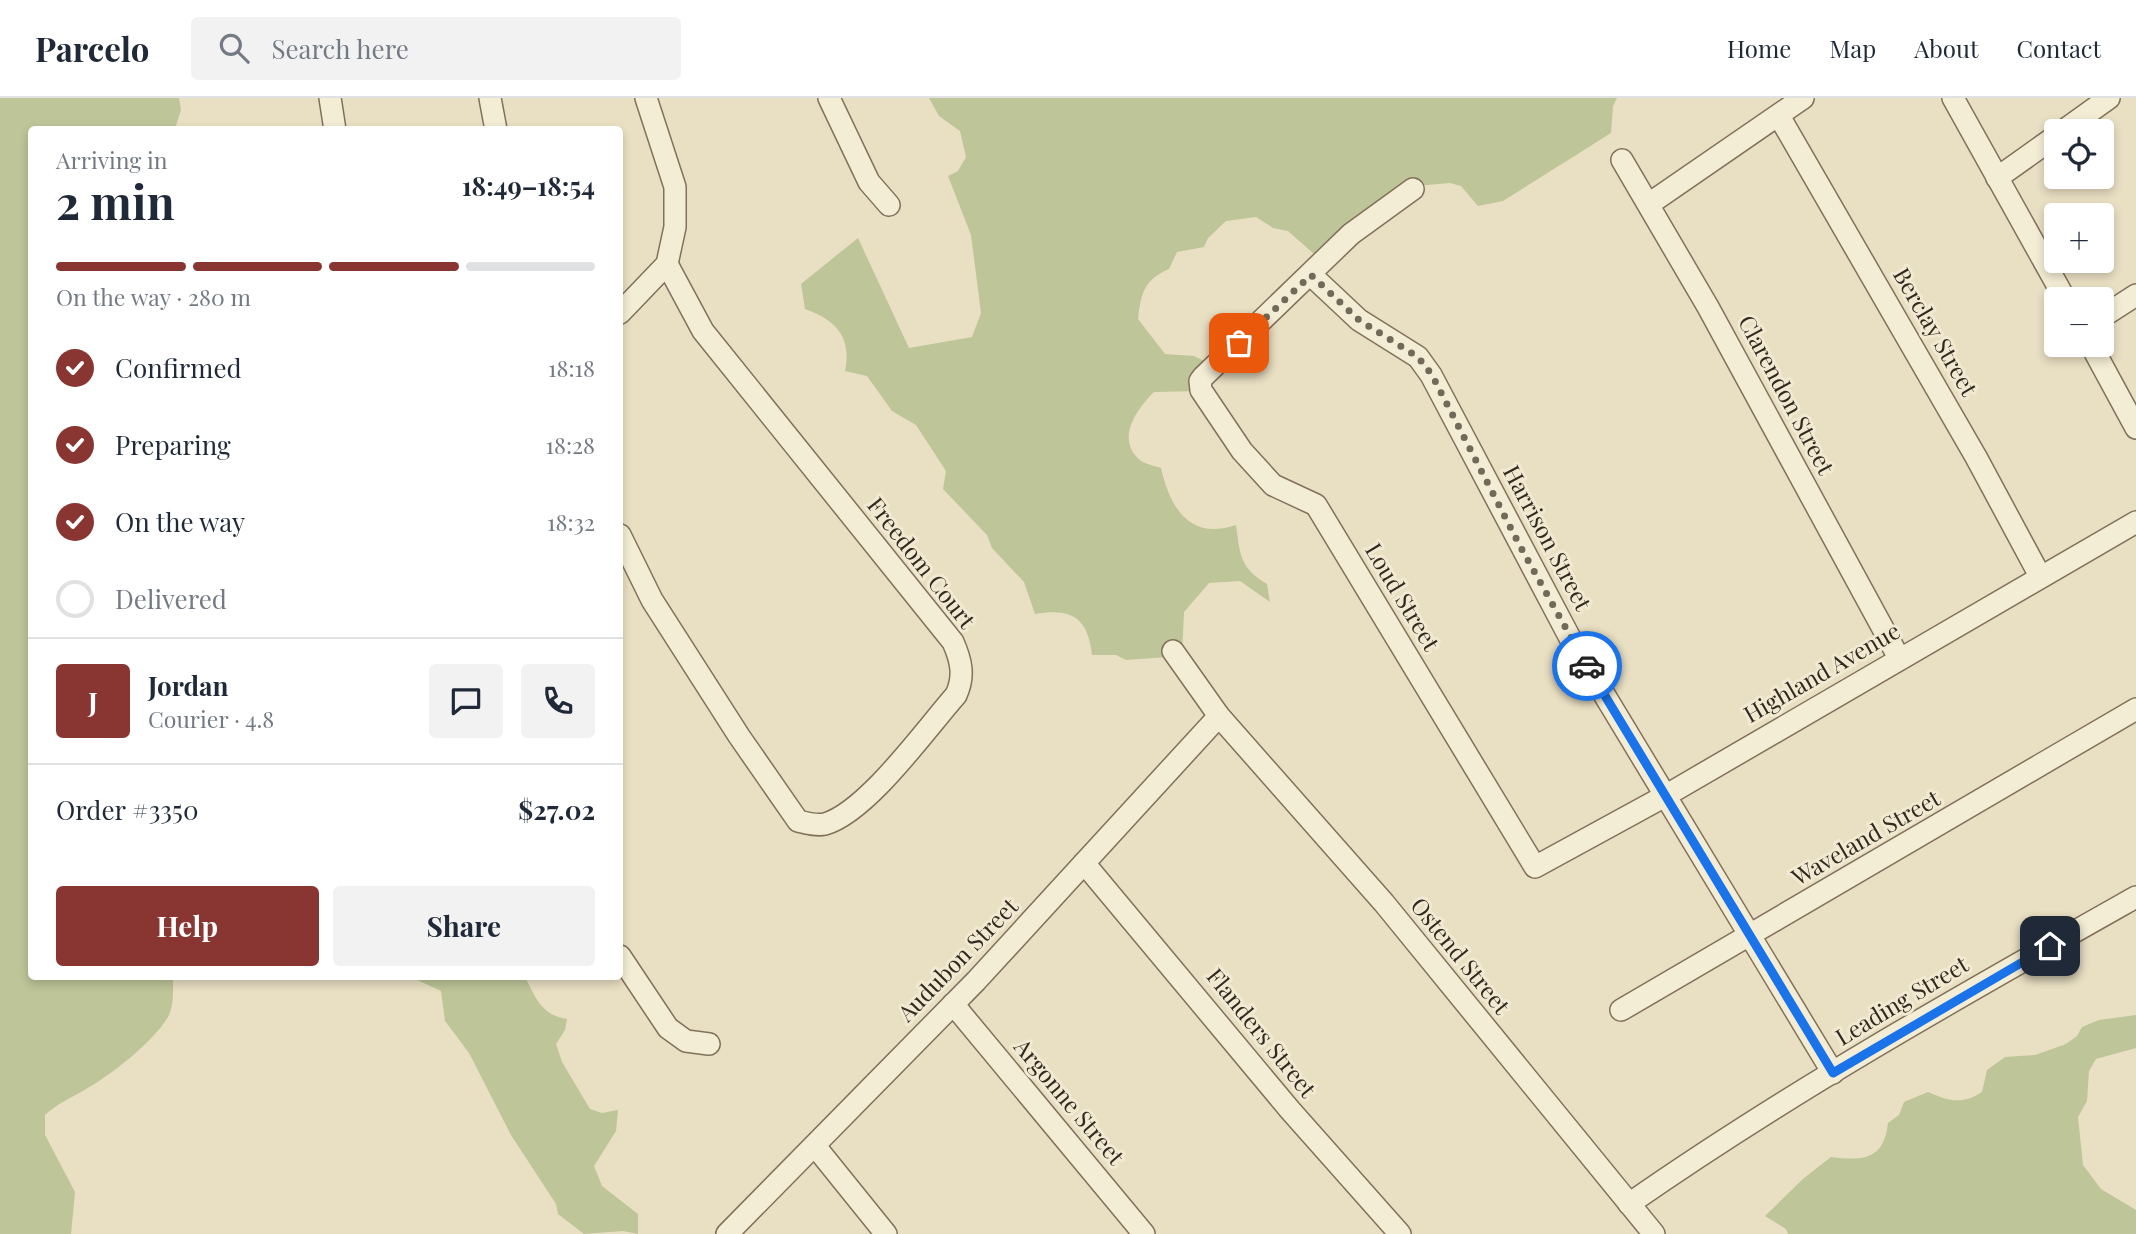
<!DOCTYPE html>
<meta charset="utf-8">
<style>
body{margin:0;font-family:"Playfair Display",serif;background:#f2f2f3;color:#1f2937;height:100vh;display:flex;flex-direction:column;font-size:26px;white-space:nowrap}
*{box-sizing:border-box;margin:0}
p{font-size:23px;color:#747a83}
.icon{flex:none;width:38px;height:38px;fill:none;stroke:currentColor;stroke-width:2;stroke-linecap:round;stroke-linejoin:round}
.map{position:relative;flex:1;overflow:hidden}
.sheet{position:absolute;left:28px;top:28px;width:595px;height:854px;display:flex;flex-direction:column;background:#fff;border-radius:7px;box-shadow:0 4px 10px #0003}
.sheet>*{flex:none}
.fabs{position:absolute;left:2044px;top:21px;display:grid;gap:14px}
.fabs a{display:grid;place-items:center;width:70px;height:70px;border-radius:7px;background:#fff;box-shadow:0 4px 10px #0003;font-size:35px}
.pin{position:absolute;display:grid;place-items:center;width:60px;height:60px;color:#fff;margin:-30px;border-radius:14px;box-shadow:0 4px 10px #0006}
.courier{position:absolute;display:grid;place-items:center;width:70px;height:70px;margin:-35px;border:5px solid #1a73e8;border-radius:50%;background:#fff;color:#222;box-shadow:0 2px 9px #0007}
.head em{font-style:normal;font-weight:700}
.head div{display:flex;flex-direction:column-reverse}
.head{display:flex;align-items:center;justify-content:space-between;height:119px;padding:0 28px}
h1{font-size:46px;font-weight:700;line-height:52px}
.bar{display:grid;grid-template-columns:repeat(4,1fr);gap:10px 7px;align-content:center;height:84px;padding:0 28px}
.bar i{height:9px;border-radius:5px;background:#e0e1e3}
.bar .selected{background:#893632}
.bar p{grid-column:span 4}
.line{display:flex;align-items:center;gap:18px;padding:0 28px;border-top:2px solid #e0e1e3}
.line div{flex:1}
.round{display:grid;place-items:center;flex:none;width:74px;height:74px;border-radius:7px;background:#f2f2f3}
ol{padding:0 28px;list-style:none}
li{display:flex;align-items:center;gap:21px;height:77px}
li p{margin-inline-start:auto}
li .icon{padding:7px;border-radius:50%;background:#893632;color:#fff;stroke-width:4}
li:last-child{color:#747a83}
li i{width:38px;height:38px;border:4px solid #e0e1e3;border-radius:50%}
.action{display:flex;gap:14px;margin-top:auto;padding:14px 28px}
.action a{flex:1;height:80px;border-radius:7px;background:#893632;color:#fff;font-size:28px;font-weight:700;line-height:80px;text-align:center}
.action a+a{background:#f2f2f3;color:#1f2937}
header{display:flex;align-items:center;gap:42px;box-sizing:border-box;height:98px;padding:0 35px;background:#fff;border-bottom:2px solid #e0e1e3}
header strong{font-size:33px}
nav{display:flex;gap:38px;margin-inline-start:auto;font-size:24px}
.search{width:490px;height:63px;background:#f2f2f3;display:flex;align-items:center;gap:18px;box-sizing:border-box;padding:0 24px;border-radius:7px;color:#747a83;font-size:26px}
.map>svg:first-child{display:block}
</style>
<header>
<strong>Parcelo</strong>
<div class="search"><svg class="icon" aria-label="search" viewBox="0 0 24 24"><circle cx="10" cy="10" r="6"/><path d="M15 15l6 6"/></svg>Search here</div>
<nav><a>Home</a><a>Map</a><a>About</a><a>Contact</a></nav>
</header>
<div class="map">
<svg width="2136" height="1136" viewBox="0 0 2136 1136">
<rect width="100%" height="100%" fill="#e9dfc3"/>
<g fill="#bec598">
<path d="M0 0H179L181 12 175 31 32 32V878H173V881C173 894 174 907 168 919 153 944 111 977 86 991 71 1000 58 1005 45 1017V1037L75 1094 71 1136H0Z"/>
<path d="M929 0H1617L1613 8 1611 35 1503 103 1478 108 1461 88 1450 85 1416 88 1323 164 1288 133 1273 130 1256 119 1226 123 1208 140 1204 149 1177 154 1169 171C1144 182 1141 195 1138 221L1165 256 1194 258 1212 267 1200 293 1154 294C1137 311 1115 341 1140 362 1145 366 1155 368 1161 370 1170 410 1190 443 1236 427 1240 457 1240 470 1267 486L1270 504 1240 483 1209 485 1184 514 1182 558 1126 562 1116 557H1092C1088 519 1071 510 1035 516L1024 484 992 450 987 437 943 391 946 373 916 327 892 313 867 278 845 273C852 239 836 222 805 211L801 186 858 140 909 250 972 239 981 215 971 137 948 78 958 73 966 59 960 33 939 18Z"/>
<path d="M411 879H525C536 900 541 917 567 921L565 932 556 946 562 964 590 1011 602 1015 618 1012 616 1033 594 1068 602 1088 638 1116V1136L623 1133 584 1136 558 1116 556 1106 511 1037 469 955 445 923 441 893Z"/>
<path d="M2136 917V950L2096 961 2089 973 2087 1003 2078 1019 2083 1067 2101 1091 2136 1112V1136H1788L1786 1131 1765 1118 1804 1080 1831 1059C1863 1063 1884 1062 1888 1025L1899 1017 1904 1004 1928 994C1948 1003 1963 1007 1982 994L1987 972 2005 959 2035 957 2066 946 2077 938 2082 929 2099 922Z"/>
</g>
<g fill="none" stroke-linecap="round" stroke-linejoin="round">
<defs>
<g id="minor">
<polyline points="330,0 335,32"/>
<polyline points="490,0 496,32"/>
<polyline points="829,0 869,84 889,107"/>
<polyline points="1953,0 2065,201"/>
<polyline points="1779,18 1976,359 2040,478"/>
<polyline points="2063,33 2109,0"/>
<polyline points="1622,62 1708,209 1899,560"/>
<polyline points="1997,80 2056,38"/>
<polyline points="1413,91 1351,136 1203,279 1200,283 1201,292 1242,353 1273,387 1316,407 1535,769 1665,698 2136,424"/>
<polyline points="1649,106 1803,0"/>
<polyline points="1311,177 1359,222 1418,259 1431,277 1570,540 1833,975"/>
<polyline points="620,215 667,166 675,129 675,89 646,0"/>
<polyline points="2102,219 2136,197"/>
<polyline points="2091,247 2136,330"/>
<path d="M620 437 652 502 739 638 798 723C807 725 816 728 825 726 867 714 926 631 956 597 965 578 961 562 953 544L703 233 667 166"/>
<polyline points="1173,553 1219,618 1384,805 1654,1136"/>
<polyline points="1084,765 1290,1012 1400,1136"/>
<polyline points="620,858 668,930 686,943 709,946"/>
<polyline points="953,906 1144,1136"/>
<polyline points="1621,912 2136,611"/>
<polyline points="815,1048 886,1136"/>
<path d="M1629 1106C1791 993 1964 896 2136 799"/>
<polyline points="727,1136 976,883 1219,618"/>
</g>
</defs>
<use href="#minor" stroke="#81715c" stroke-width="24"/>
<use href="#minor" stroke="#f4edd5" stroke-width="21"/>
</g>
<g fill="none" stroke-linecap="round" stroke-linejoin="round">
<polyline stroke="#726958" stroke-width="7" stroke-dasharray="0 12.6" points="1239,245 1311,177 1359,222 1418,259 1432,277 1520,448 1587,568"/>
<polyline stroke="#1a73e8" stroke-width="9" points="1587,568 1833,975 2050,848"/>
</g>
<g text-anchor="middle" stroke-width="6" stroke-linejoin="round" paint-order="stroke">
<g font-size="23" fill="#32291e" stroke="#f1e9d1">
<text transform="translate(1935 234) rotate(60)" y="8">Berclay Street</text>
<text transform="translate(1786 297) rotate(62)" y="8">Clarendon Street</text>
<text transform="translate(1547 440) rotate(62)" y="8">Harrison Street</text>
<text transform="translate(921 465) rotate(52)" y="8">Freedom Court</text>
<text transform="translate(1402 499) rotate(59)" y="8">Loud Street</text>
<text transform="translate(1822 575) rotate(-30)" y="8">Highland Avenue</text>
<text transform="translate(1866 740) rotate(-30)" y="8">Waveland Street</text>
<text transform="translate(1460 858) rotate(51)" y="8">Ostend Street</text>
<text transform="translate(958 862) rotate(-46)" y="8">Audubon Street</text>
<text transform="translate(1902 903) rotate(-31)" y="8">Leading Street</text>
<text transform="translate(1261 935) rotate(51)" y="8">Flanders Street</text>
<text transform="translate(1069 1004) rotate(50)" y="8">Argonne Street</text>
</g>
</g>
</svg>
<div class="fabs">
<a><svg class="icon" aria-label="locate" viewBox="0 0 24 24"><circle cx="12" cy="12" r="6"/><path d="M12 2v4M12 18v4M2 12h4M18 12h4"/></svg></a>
<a>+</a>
<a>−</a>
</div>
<div class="pin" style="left:1239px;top:245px;background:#ea580c"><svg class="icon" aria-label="bag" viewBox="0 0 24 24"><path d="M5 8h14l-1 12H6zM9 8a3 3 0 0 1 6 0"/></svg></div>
<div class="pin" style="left:2050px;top:848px;background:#1f2937"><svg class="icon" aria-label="home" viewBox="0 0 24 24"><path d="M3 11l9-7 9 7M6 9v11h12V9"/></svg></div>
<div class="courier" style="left:1587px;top:568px"><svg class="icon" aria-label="car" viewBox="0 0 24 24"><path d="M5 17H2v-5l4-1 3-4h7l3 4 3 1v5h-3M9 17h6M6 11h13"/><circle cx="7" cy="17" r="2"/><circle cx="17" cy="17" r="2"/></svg></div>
<section class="sheet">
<div class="head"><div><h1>2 min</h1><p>Arriving in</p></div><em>18:49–18:54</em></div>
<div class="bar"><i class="selected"></i><i class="selected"></i><i class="selected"></i><i></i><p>On the way · 280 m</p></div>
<ol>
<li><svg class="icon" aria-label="check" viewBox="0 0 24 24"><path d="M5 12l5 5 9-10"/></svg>Confirmed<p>18:18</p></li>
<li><svg class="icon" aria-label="check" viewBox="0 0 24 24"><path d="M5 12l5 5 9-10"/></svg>Preparing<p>18:28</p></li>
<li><svg class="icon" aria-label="check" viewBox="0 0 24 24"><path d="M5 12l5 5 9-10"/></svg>On the way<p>18:32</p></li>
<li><i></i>Delivered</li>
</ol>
<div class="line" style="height:126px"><b class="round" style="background:#893632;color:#fff">J</b><div><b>Jordan</b><p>Courier · 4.8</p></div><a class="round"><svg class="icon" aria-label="chat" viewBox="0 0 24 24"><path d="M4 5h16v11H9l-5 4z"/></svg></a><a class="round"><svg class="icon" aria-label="phone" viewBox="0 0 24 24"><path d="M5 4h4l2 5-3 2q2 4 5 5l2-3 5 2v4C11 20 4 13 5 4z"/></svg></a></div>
<div class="line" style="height:91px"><div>Order #3350</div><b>$27.02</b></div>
<div class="action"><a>Help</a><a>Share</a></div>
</section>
</div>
